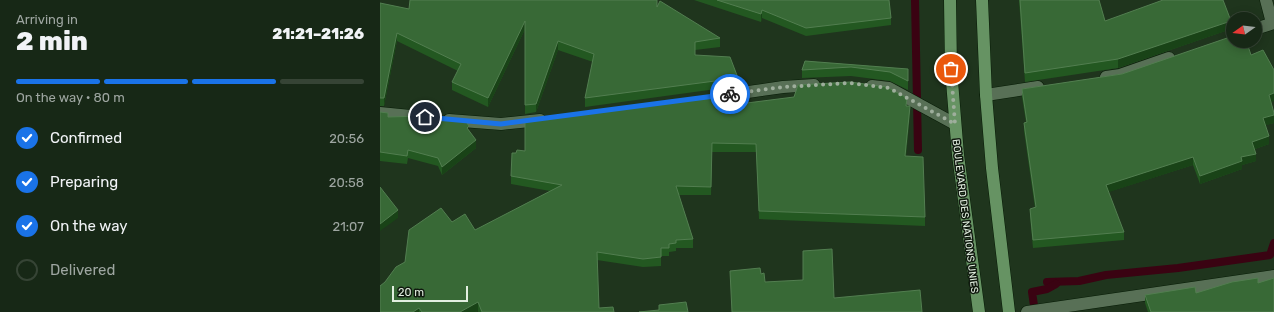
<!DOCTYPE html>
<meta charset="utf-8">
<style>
body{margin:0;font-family:Rubik,sans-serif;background:#243423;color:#f1f3f6;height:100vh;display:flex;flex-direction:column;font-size:15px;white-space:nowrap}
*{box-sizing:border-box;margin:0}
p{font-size:13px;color:#9ea6a1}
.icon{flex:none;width:22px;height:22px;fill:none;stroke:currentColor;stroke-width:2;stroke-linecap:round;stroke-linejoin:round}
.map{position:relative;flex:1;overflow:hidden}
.side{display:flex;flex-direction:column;background:#172816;width:380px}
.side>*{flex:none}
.needle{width:26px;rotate:256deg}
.buttons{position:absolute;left:846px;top:12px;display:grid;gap:8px}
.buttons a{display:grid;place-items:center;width:36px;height:36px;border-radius:50%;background:#172816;box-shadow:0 2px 10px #0003,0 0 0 1px #364435;font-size:20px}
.scale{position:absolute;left:12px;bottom:10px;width:76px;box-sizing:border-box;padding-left:4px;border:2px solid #e2efe0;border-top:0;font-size:11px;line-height:14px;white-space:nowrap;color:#e2efe0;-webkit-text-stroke:3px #10190f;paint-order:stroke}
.pin{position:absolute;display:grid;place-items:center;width:34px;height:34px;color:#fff;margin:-17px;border:2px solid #fff;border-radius:50%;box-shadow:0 1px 4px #0007}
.courier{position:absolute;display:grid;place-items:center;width:40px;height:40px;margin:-20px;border:3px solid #1a73e8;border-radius:50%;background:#fff;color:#222;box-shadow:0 1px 5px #0007}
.headline em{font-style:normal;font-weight:800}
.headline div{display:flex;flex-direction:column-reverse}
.headline{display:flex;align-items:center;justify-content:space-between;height:68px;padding:0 16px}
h1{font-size:26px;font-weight:800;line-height:30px}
.bar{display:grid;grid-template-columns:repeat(4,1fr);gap:6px 4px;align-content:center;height:48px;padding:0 16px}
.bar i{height:5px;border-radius:3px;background:#364435}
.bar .on{background:#1a73e8}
.bar p{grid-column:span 4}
ol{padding:0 16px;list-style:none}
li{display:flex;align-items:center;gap:12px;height:44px}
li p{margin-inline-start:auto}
li .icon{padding:4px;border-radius:50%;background:#1a73e8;color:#fff;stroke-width:4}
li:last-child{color:#9ea6a1}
li i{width:22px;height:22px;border:2px solid #364435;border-radius:50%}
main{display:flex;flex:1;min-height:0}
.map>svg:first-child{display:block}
</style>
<main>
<section class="side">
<div class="headline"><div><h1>2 min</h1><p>Arriving in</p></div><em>21:21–21:26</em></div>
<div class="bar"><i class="on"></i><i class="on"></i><i class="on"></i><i></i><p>On the way · 80 m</p></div>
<ol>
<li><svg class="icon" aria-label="check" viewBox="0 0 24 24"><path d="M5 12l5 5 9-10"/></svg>Confirmed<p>20:56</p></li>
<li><svg class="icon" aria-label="check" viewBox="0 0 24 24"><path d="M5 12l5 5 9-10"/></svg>Preparing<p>20:58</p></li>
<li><svg class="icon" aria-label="check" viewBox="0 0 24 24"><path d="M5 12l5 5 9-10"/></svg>On the way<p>21:07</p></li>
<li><i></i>Delivered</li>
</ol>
</section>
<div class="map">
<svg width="894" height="312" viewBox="0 0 894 312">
<rect width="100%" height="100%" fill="#1f351d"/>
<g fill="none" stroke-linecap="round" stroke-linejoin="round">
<g stroke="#3a0312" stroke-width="8">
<polyline points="535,0 538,150"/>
<polyline points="667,282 699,281 726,275 798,268 890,255 894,243"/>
<polyline points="655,312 652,292 667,289 676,284"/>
</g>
<defs>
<g id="street">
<polyline points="886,0 892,23"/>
<polyline points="875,29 894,23"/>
<polyline points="726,77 740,75 789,58"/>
<polyline points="492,86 509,88 575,124"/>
<polyline points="347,95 403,87 434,85"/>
<polyline points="606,95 658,87"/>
<polyline points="0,113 51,118"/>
<polyline points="69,120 121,124 160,120"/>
<polyline points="647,312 894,276"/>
</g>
<g id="primary">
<polyline points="570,0 571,69 578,155 599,312"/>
<polyline points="602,0 606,95 612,168 629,312"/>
</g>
</defs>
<use href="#street" stroke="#071c06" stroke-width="13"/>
<use href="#primary" stroke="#071c06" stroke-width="13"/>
<use href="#street" stroke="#587056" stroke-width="12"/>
<use href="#primary" stroke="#669363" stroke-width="12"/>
</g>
<g fill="#235821">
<polygon points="314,0 509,0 511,18 511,25 426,36 382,18 381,22"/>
<polygon points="639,0 719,0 725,21 851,29 738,68 645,82"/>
<polygon points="0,3 29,9 277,6 340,38 340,47 315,50 315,55 358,78 358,86 205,107 205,98 213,62 178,50 156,112 145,114 145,29 108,107 72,90 72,82 78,71 17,41 4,106 0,106"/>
<polygon points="865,46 871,55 891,102 894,123 885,125 889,144 875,149 876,161 862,165 862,169 820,184 813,165 728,192 744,232 744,240 653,248 650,217 650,209 655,208 644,131 644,123 646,122 642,97 642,89 742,74"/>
<polygon points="425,61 528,69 528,90 510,81 471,76 422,78 422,70"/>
<polygon points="367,103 527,106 530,114 526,156 545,217 545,226 379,219 376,152 332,152 331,195 299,195 313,239 313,248 296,248 296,251 289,252 289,256 281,256 281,266 263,267 217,260 219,308 234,312 98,312 98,311 95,312 0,312 5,282 25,262 72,222 95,230 170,191 131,184 131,176 136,153"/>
<polygon points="0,112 8,117 89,130 96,148 62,175 58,166 28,158 27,164 0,161"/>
<polygon points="816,293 894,312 768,312 765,303 765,295"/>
</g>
<g fill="#194317">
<polygon points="382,10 382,18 381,22 381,14"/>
<polygon points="145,21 145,29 108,107 108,98"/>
<polygon points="851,21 851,29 738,68 738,59"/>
<polygon points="17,33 17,41 4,106 4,98"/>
<polygon points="178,41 178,50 156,112 156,104"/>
<polygon points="894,93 894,101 889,103 889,95"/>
<polygon points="530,106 530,114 525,164 525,156"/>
<polygon points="894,115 894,123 883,126 883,118"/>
<polygon points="889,136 889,144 872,150 872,142"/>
<polygon points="96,140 96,148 62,175 62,167"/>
<polygon points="876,154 876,161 862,165 862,169 820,184 820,176 861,157"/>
<polygon points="813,157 813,165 726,193 726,185"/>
<polygon points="18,210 18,218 0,231 0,224"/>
<polygon points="98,302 98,311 95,312 80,312"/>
<polygon points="39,308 39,312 33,312"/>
</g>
<g fill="#386936" stroke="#527e50">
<polygon points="30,0 277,0 277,7 280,1 340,38 315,42 315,55 350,57 358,78 205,98 214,54 178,41 156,104 145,105 145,21 108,98 72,82 81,64 17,33 4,98 0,98 0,3 29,9"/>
<polygon points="337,0 509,0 511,18 426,28 382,10 381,14"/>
<polygon points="640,0 719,0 725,21 783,0 843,0 851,21 738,59 645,73"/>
<polygon points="853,36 853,41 864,41 865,46 868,46 871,55 883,50 894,70 894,93 889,95 894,113 894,115 883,118 889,136 872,142 876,154 861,157 862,161 820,176 813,157 726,185 744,232 653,240 650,209 656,207 644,123 647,122 642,89 742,74"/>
<polygon points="425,61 528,69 528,81 510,72 471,67 422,70"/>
<polygon points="470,82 507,87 527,98 526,106 530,106 525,156 543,157 545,217 379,211 376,144 332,143 331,187 296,186 313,239 296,240 296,243 289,244 289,248 281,248 281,257 263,259 217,252 219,308 233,307 234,312 102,312 98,302 80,312 42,312 39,308 33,312 0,312 0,286 5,282 16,267 25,262 29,230 61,208 72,222 85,214 95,230 182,185 131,176 132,153 136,153 137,150 145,151 145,121 236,110 363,92 367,103 414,97 418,85"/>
<polygon points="0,112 8,113 8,117 43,116 85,120 89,126 87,128 96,140 62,167 58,158 28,150 27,156 0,152"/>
<polygon points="0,187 18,210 0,224"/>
<polygon points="452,249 454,298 540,290 542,312 352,312 350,271 380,268 381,274 384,273 385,282 423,280 423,251"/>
<polygon points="878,278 878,283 894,278 894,312 771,312 765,295 815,287 816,293 852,282"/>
<polygon points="306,302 308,312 259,312 279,310 279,305"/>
</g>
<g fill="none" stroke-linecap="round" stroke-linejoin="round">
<polyline stroke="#9eae9c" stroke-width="4" stroke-dasharray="0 7.2" points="350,94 403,87 470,83 509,88 575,124 571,69"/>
<polyline stroke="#1a73e8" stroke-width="5" points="45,117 121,124 350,94"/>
</g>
<g text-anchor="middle" stroke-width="3" stroke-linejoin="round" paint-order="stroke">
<g font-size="10" fill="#e2efe0" stroke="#10190f">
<text transform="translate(586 216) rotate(83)" y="4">BOULEVARD DES NATIONS UNIES</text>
</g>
</g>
</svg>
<div class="buttons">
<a><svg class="needle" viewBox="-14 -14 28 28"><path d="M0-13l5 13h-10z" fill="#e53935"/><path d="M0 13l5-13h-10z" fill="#9ea6a1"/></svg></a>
</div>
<div class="scale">20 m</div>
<div class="pin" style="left:571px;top:69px;background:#ea580c"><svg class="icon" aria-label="bag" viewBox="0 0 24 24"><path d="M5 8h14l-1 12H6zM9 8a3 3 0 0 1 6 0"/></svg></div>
<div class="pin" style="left:45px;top:117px;background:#1f2937"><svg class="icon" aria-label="home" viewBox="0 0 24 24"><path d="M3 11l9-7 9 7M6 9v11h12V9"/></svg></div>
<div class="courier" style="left:350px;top:94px"><svg class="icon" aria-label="bike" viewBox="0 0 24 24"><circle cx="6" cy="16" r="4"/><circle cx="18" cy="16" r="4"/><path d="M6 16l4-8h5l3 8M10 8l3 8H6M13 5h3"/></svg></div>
</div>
</main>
